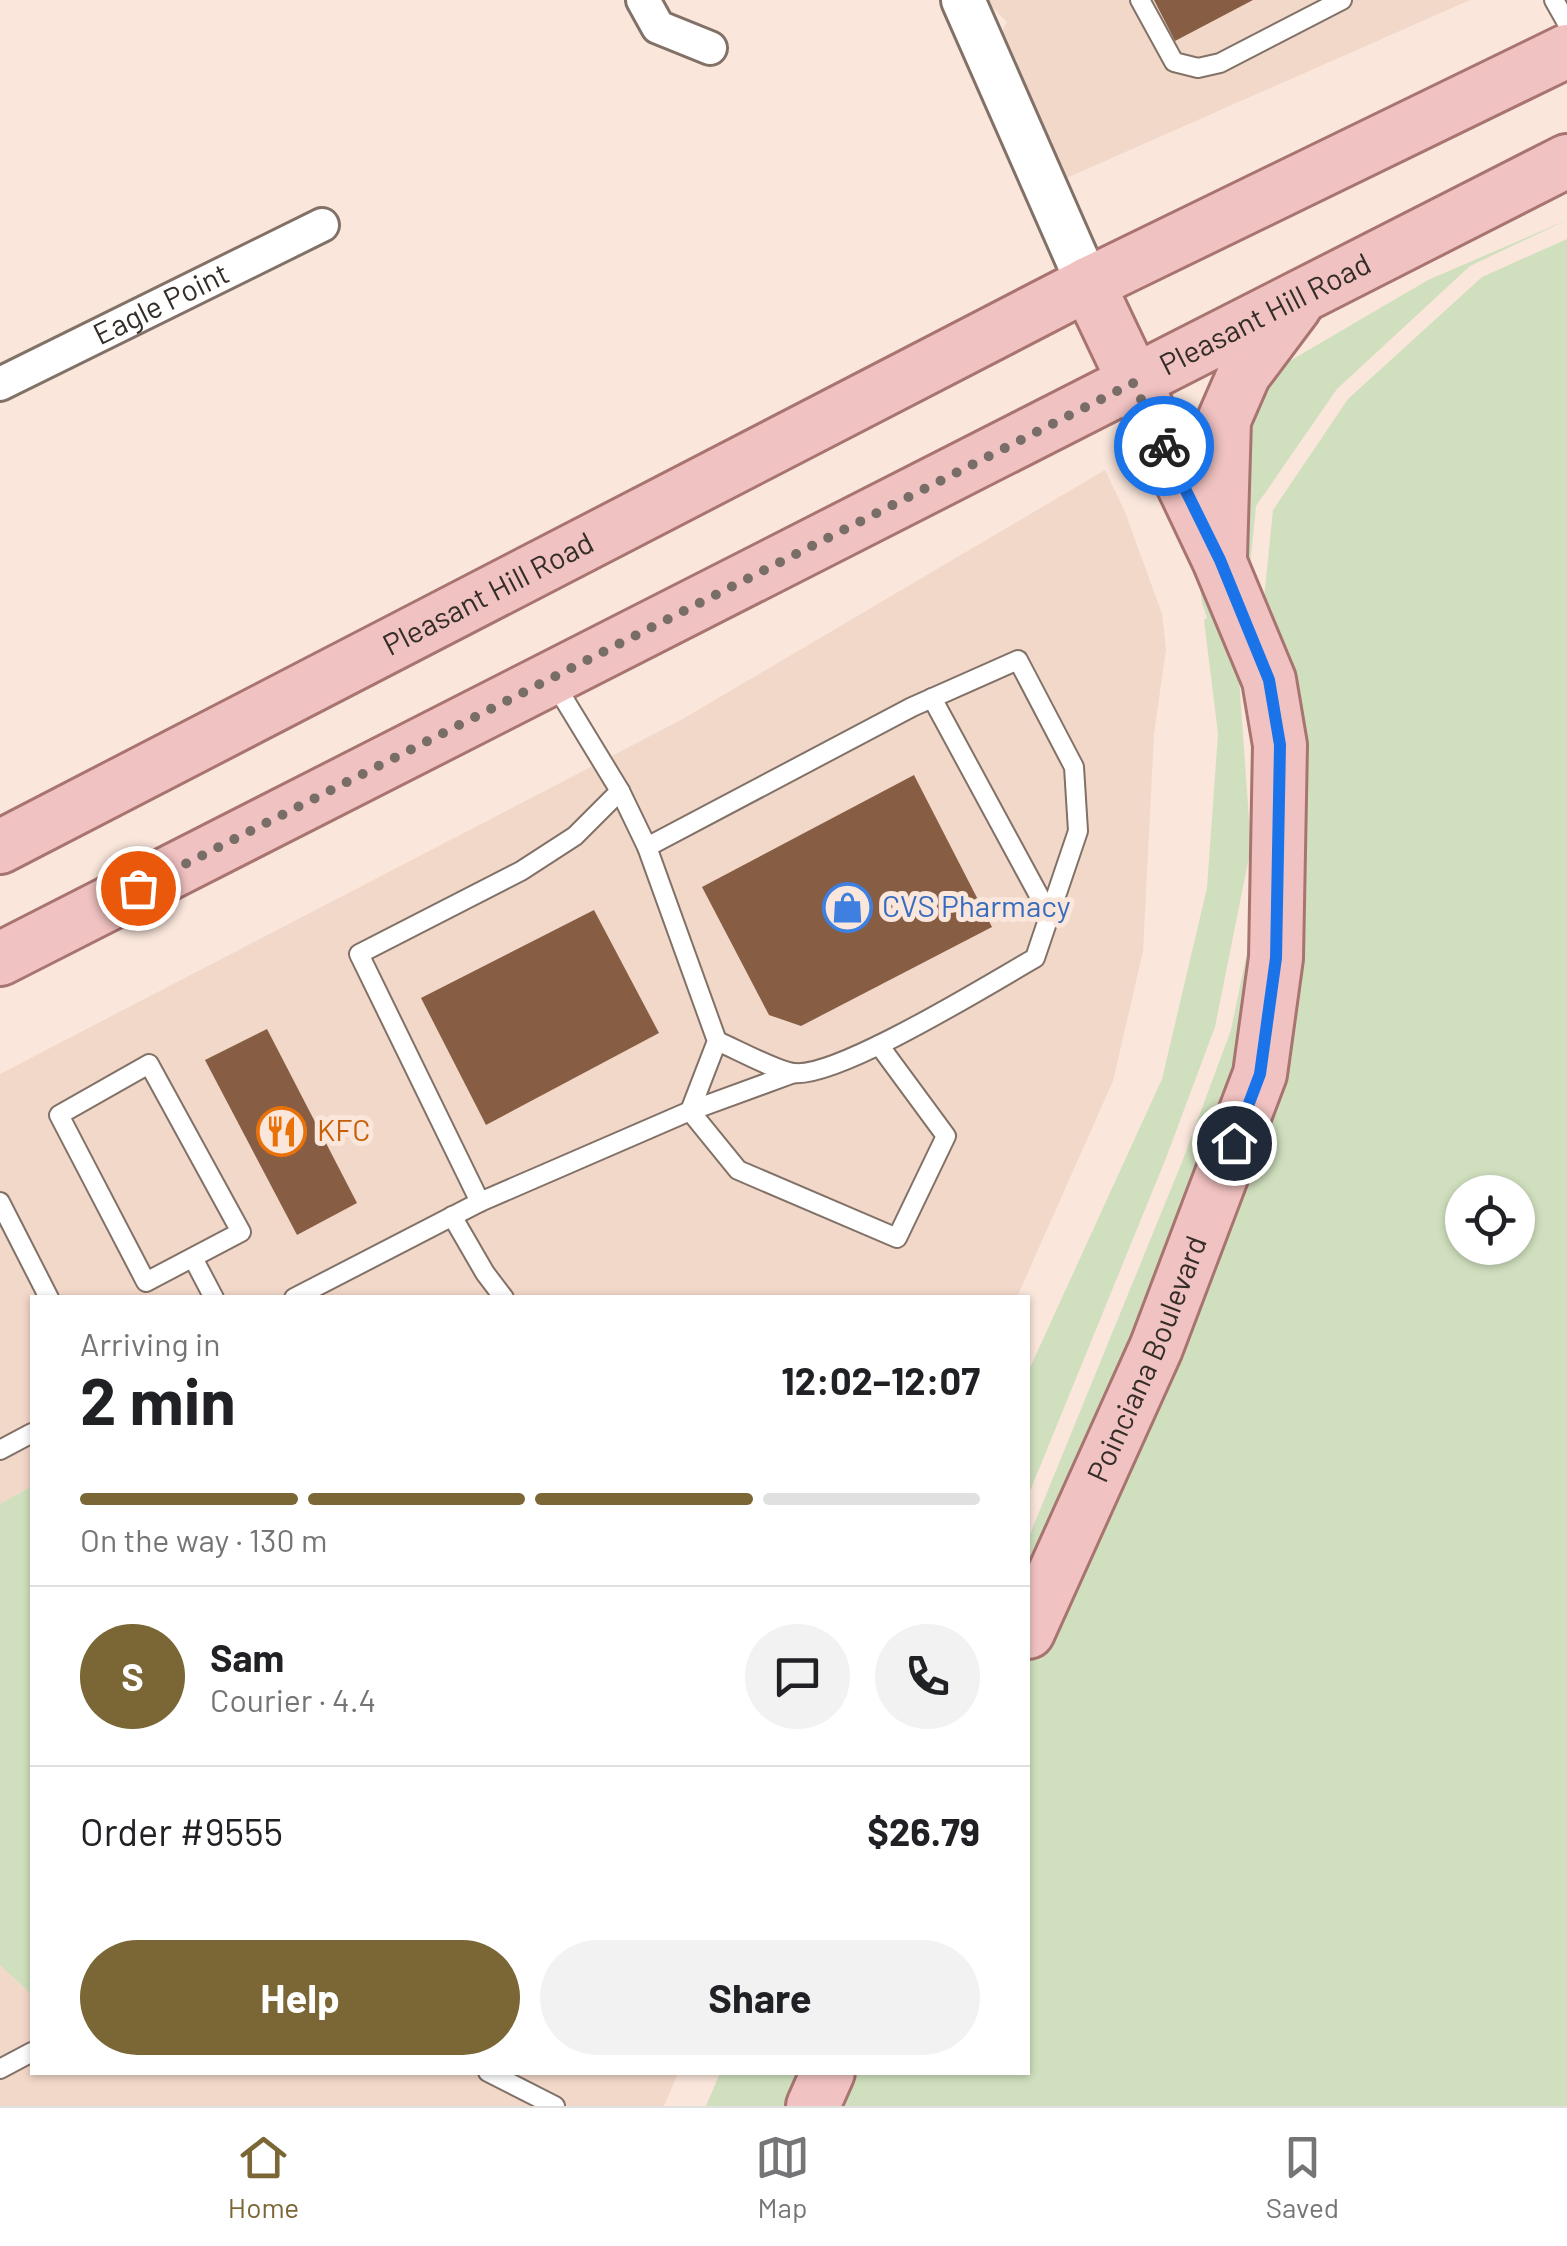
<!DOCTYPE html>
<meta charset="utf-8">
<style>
body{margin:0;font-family:Barlow,sans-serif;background:#f2f2f2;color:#202124;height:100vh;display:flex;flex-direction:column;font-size:38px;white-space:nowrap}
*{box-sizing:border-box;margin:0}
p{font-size:32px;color:#757577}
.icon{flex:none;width:55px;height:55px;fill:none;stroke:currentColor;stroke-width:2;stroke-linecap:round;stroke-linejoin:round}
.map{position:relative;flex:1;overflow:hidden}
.panel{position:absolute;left:30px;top:1295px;width:1000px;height:780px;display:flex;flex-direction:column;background:#fff;border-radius:0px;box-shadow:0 2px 8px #0004}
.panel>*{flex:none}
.buttons{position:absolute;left:1445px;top:1175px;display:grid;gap:20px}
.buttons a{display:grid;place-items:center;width:90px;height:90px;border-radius:50%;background:#fff;box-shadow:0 2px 8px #0004;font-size:50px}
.pin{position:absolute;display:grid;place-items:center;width:85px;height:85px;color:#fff;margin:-42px;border:5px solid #fff;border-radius:50%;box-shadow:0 2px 10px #0007}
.courier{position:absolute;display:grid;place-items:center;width:100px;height:100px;margin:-50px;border:8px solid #1a73e8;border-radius:50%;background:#fff;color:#222;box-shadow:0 2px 12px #0007}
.overview em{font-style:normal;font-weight:700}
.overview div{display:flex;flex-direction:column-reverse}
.overview{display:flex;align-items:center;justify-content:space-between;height:170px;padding:0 50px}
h1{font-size:65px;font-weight:700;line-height:75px}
.bar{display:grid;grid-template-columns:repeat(4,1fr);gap:15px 10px;align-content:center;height:120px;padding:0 50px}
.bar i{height:12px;border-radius:8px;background:#e0e0e0}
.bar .selected{background:#7b6736}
.bar p{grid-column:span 4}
.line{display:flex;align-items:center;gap:25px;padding:0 50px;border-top:2px solid #e0e0e0}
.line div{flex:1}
.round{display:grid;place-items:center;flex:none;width:105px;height:105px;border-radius:52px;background:#f2f2f2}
.cta{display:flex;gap:20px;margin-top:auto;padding:20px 50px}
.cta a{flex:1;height:115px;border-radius:60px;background:#7b6736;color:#fff;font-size:40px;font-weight:700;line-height:115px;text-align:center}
.cta a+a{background:#f2f2f2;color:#202124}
.tab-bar{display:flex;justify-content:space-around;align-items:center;height:140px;border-top:2px solid #e0e0e0;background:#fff;font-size:28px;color:#757577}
.tab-bar a{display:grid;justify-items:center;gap:5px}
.tab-bar .selected{color:#7b6736}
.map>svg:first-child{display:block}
</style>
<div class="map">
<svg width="1567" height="2106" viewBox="0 0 1567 2106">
<rect width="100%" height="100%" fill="#fae6db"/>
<g fill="#f2d8c9">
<polygon points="985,0 1470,0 1037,191 989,53 1007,22"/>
<polygon points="1105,470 1125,512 1162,614 1166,649 1154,734 1143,951 1113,1081 1017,1297 32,1298 32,1486 0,1504 0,1074 681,720"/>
<polygon points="0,1965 32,1995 32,2072 678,2073 664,2106 0,2106"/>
</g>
<g fill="#d0e0be" fill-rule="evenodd">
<polygon points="1567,220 1470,266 1337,389 1256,506 1239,678 1251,847 1215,1027 1166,1158 1028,1496 1028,1372 1162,1079 1207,888 1218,734 1204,620 1207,618 1202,603 1194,535 1254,382 1428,280"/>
<path d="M1567 239V2106H812L816 2073 1028 2072V1539L1182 1162 1231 1030 1269 846 1256 678 1273 510 1348 399 1482 277ZM1462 1192H1518V1248H1462Z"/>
<polygon points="32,1486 32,1995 0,1965 0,1504"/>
<polygon points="720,2073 798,2073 795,2106 706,2106"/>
</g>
<g fill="#875d44">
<polygon points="1154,0 1253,0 1175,41"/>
<polygon points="914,775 992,927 801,1026 769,1015 702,887"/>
<polygon points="594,910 659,1033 486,1125 421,998"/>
<polygon points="267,1029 357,1203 297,1235 205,1060"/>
</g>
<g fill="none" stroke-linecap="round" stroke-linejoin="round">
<defs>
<g id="service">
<polyline points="1140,0 1174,62 1198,68 1220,63 1342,0"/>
<polyline points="1554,0 1567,23"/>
<polyline points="553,681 620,791 647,847 717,1041 690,1111 794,1073"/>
<polyline points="932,698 1050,916"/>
<path d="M647 847 912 707 1018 660 1074 767 1078 831 1035 958C991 983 838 1078 794 1073 778 1072 734 1048 717 1041"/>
<polygon points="149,1064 241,1232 146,1282 59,1115"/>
<polyline points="0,1202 49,1298"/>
<polyline points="480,1202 359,954 521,871 575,836 620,791"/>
<polyline points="452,1216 485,1273 504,1298"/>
<polyline points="193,1258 214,1298"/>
<polyline points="294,1298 480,1202 690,1111 738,1170 897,1238 946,1136 879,1045"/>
<polyline points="0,1450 32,1433"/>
<polyline points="0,2069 32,2052"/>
<polyline points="488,2072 555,2106"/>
</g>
<g id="minor">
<polyline points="643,0 658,27 710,48"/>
<path id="s1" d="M0 384 322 225"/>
</g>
<polyline id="tertiary" points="963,0 1088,284"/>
<g id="primary">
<polyline points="1220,556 1224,420 1244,374 1295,306"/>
<path id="s2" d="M0 847 1088 284 1567 51"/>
<path id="s3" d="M0 959 1567 161"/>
<path id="s4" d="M1028 1632 1156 1348 1260 1074 1276 958 1280 745 1269 680 1219 560 1088 284"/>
<polyline points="813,2106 828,2072"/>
</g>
</defs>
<use href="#service" stroke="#827167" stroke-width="22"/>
<use href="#minor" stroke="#827167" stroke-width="38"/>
<use href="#tertiary" stroke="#827167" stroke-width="48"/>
<use href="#primary" stroke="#a87470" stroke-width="58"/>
<use href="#service" stroke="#fff" stroke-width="18"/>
<use href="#minor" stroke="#fff" stroke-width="32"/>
<use href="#tertiary" stroke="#fff" stroke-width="42"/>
<use href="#primary" stroke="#f0c2c1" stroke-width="52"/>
</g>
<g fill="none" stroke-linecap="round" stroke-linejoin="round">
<polyline stroke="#796e67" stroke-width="10" stroke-dasharray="0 18" points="138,888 1133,383 1164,446"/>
<polyline stroke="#1a73e8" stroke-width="12" points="1164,446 1220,560 1269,680 1280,745 1276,958 1260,1074 1234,1143"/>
</g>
<defs>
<symbol id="shop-ring" viewBox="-11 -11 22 22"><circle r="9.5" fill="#fae6db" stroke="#3f7fe0" stroke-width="1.5"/><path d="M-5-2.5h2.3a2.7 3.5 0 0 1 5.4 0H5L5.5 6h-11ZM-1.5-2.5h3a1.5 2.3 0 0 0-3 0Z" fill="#3f7fe0"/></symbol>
<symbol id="restaurant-ring" viewBox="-11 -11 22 22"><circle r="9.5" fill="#fae6db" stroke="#e8710a" stroke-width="1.5"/><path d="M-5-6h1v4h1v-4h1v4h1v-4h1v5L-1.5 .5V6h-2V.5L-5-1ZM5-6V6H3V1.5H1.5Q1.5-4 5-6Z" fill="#e8710a"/></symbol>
</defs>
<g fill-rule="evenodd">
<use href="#shop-ring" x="820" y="880" width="55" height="55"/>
<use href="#restaurant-ring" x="254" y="1104" width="55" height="55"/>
</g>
<g text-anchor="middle" stroke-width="10" stroke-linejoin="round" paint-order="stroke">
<g font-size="30" fill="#342d28" stroke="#fae6db">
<text dy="10" stroke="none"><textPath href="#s1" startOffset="180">Eagle Point</textPath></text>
<text dy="10" stroke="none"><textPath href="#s3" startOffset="1420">Pleasant Hill Road</textPath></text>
<text dy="10" stroke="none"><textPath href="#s2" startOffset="550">Pleasant Hill Road</textPath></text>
<text dy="10" stroke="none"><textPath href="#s4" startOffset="298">Poinciana Boulevard</textPath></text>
</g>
<g font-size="30" fill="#366cbe" stroke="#fae6db" text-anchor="start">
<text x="882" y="917">CVS Pharmacy</text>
</g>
<g font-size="30" fill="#c56008" stroke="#fae6db" text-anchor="start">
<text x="317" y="1141">KFC</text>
</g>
</g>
</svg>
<div class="buttons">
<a><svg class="icon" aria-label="locate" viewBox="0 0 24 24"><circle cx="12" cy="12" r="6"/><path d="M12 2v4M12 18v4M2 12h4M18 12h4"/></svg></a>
</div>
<div class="pin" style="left:138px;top:888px;background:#ea580c"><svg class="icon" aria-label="bag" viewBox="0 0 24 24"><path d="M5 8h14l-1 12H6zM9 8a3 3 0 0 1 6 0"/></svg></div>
<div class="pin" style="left:1234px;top:1143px;background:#1f2937"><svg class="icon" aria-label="home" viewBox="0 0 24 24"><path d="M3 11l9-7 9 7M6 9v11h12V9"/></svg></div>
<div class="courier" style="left:1164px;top:446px"><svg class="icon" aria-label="bike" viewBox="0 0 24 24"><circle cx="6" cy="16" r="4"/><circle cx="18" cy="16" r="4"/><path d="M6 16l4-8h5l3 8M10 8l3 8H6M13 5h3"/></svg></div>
<section class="panel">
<div class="overview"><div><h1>2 min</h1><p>Arriving in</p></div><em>12:02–12:07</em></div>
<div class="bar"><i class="selected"></i><i class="selected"></i><i class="selected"></i><i></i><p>On the way · 130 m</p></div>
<div class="line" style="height:180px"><b class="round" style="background:#7b6736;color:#fff">S</b><div><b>Sam</b><p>Courier · 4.4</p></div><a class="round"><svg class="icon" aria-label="chat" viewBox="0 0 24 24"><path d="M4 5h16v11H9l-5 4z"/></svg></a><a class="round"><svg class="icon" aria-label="phone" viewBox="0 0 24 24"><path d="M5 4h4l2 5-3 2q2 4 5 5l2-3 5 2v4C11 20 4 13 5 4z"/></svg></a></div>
<div class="line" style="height:130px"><div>Order #9555</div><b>$26.79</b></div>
<div class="cta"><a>Help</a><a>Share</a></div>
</section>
</div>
<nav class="tab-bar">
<a class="selected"><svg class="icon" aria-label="home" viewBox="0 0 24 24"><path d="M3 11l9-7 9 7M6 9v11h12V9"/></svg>Home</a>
<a><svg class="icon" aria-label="map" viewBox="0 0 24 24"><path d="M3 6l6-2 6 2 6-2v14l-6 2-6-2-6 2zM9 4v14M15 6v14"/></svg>Map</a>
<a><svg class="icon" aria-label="saved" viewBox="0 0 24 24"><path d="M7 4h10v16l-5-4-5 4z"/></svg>Saved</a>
</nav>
